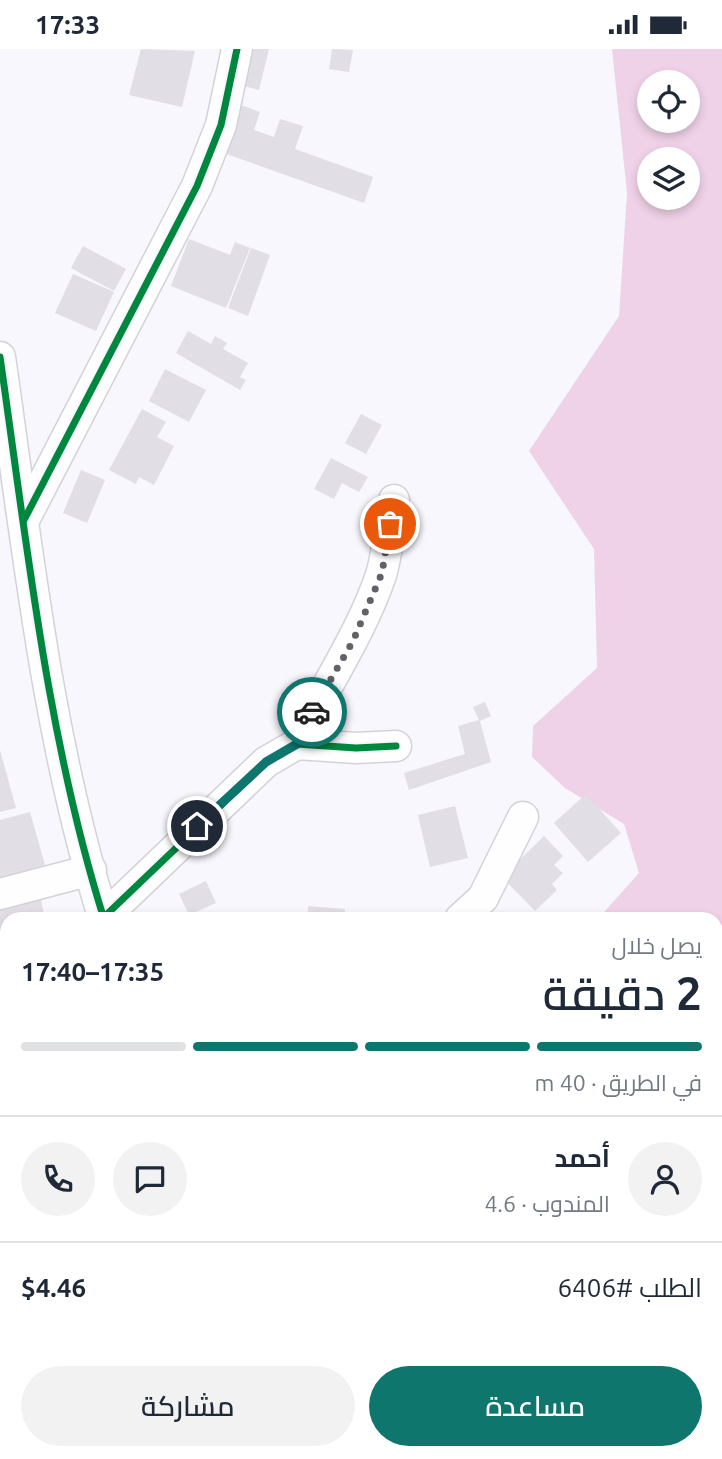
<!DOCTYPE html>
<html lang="ar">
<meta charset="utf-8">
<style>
body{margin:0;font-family:Ubuntu,Cairo,sans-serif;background:#f2f2f3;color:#1f2937;direction:rtl;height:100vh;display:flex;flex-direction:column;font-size:26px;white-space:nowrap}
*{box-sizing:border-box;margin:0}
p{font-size:23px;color:#747a83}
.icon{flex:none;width:38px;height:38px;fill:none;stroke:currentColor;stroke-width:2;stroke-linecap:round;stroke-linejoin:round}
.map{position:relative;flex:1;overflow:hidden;direction:ltr}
.details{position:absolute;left:0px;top:863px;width:723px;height:548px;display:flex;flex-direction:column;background:#fff;border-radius:21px 21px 0 0;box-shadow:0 4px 10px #0003;direction:rtl}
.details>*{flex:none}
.controls{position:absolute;left:637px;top:21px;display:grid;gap:14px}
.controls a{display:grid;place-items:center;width:63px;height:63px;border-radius:50%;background:#fff;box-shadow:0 4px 10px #0003;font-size:35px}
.pin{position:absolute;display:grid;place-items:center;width:60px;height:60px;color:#fff;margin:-30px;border:4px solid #fff;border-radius:50%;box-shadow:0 2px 7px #0007}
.courier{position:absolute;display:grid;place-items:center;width:70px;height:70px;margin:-35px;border:5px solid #0f766e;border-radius:50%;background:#fff;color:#222;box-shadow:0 2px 9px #0007}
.headline em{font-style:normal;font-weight:600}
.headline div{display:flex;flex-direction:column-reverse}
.headline{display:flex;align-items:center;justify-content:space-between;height:119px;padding:0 21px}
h1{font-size:46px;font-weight:600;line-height:52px}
.bar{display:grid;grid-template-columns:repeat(4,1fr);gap:10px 7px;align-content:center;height:84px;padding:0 21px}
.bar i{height:9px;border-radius:5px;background:#e0e1e3}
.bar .active{background:#0f766e}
.bar p{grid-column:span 4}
.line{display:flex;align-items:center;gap:18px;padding:0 21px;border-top:2px solid #e0e1e3}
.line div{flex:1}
.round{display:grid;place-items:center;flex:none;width:74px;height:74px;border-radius:37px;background:#f2f2f3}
.action{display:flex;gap:14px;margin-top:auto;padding:14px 21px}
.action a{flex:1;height:80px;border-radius:42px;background:#0f766e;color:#fff;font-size:28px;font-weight:600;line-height:80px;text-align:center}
.action a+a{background:#f2f2f3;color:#1f2937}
.status{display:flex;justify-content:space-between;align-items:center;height:49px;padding:0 35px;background:#fff;direction:ltr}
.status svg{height:19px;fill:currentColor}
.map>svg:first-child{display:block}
</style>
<div class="status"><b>17:33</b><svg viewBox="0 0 49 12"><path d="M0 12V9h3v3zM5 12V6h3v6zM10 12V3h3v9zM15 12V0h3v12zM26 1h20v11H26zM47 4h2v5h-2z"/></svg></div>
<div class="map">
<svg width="722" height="1410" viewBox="0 0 722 1410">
<rect width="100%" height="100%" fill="#f8f7fd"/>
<path fill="#f0d2e8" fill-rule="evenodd" d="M612 0H722V1410H648L647 1404H716V870H598L639 824 624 775 565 739 532 708 533 677 597 619 594 500 529 402 619 267 627 144ZM649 33H688V72H649ZM649 110H688V149H649Z"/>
<g fill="#e1dee5">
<polygon points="141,0 195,2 182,58 129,46"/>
<polygon points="246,0 269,0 259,41 237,35"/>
<polygon points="332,0 353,1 349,23 329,20"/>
<polygon points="238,55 260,63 254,81 274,88 280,70 303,77 295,100 373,128 364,154 221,103"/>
<polygon points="189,190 230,206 235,193 250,199 226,259 171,237"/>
<polygon points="83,197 126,220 114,242 71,219"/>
<polygon points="251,199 270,206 248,267 228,259"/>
<polygon points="73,225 114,243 96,282 55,264"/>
<polygon points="188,282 211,295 215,287 227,294 223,300 248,314 240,328 246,331 240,341 176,304"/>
<polygon points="165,320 206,341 189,373 149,352"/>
<polygon points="142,360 166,373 157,388 174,397 154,436 139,428 136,435 109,421"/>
<polygon points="361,365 382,376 366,405 345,394"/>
<polygon points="331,409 368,428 359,443 342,434 334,450 314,440"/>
<polygon points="81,421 105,431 87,474 63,464"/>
<polygon points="485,653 491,667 480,672 491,713 409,741 404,724 465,705 458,677 479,671 473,658"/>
<polygon points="0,701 16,759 0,763"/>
<polygon points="586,745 621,784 588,813 554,774"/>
<polygon points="455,757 468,809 430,818 418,766"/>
<polygon points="30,763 45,816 0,829 0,771"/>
<polygon points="544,787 563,807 554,816 563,824 552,835 557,841 535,862 502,828"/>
<polygon points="206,832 216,854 189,866 179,845"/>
<polygon points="40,846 45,870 7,870 7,921 0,923 0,850"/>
<polygon points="308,857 345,860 344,870 307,870"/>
<polygon points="5,946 7,987 0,990 0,947"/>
<polygon points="0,1303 7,1312 7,1356 0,1362"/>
<polygon points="32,1404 52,1404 59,1410 26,1410"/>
<polygon points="338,1404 370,1404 376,1410 331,1410"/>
<polygon points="412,1404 429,1404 440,1410 408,1410"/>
<polygon points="476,1404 498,1404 495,1410 475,1410"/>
<polygon points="597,1404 634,1404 633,1410 596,1410"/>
</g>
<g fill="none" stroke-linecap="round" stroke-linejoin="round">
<defs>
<g id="minor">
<path d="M0 308C27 495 47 689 104 870"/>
<polyline points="24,471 197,137 221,76 237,0"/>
<path d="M297 695C324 638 361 585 381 526 388 502 390 475 394 451"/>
<polyline points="0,845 91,821"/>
<polyline points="104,868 266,713 297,695 356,699 396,697"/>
<polyline points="460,870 483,849 523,768"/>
<polyline points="231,1404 249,1410"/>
<polyline points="9,1410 16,1404"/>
</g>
</defs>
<use href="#minor" stroke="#d3d2da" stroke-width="33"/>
<use href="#minor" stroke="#fefeff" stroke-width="30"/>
<defs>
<g id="cycleway">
<path d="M0 308C27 495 47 689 104 870"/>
<polyline points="24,471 197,137 221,76 237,0"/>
<polyline points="104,868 266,713 297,695 356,699 396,697"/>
</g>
</defs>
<use href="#cycleway" stroke="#f7f5ff" stroke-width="11"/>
<use href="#cycleway" stroke="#00873e" stroke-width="7"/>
</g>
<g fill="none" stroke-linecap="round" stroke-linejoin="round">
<polyline stroke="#626168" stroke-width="7" stroke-dasharray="0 12.6" points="312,663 353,592 382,524 390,475"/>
<polyline stroke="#0f766e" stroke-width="9" points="197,777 266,713 297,695 312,663"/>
</g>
</svg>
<div class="controls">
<a><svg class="icon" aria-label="locate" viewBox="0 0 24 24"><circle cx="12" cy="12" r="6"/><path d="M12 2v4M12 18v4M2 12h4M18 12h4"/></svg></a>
<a><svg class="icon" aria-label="layers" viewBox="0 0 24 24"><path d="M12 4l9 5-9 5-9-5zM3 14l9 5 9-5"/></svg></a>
</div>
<div class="pin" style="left:390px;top:475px;background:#ea580c"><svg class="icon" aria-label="bag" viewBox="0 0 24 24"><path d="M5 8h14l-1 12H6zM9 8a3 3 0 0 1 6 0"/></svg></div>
<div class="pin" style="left:197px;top:777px;background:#1f2937"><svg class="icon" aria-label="home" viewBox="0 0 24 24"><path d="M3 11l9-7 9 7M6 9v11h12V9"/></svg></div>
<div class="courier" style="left:312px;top:663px"><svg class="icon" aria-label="car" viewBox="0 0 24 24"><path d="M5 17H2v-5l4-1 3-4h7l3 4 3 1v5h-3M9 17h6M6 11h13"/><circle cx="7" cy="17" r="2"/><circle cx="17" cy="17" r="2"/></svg></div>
<section class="details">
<div class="headline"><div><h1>2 دقيقة</h1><p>يصل خلال</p></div><em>17:35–17:40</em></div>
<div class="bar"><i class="active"></i><i class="active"></i><i class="active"></i><i></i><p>في الطريق · 40 m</p></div>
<div class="line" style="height:126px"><a class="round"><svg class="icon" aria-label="person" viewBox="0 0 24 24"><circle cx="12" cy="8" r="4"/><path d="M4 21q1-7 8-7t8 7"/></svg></a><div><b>أحمد</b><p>المندوب · 4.6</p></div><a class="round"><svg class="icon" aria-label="chat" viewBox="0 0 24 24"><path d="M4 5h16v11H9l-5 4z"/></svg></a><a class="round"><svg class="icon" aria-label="phone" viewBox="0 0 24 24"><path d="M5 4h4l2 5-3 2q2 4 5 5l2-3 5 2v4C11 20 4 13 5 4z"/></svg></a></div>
<div class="line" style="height:91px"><div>الطلب #6406</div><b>$4.46</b></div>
<div class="action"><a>مساعدة</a><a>مشاركة</a></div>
</section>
</div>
